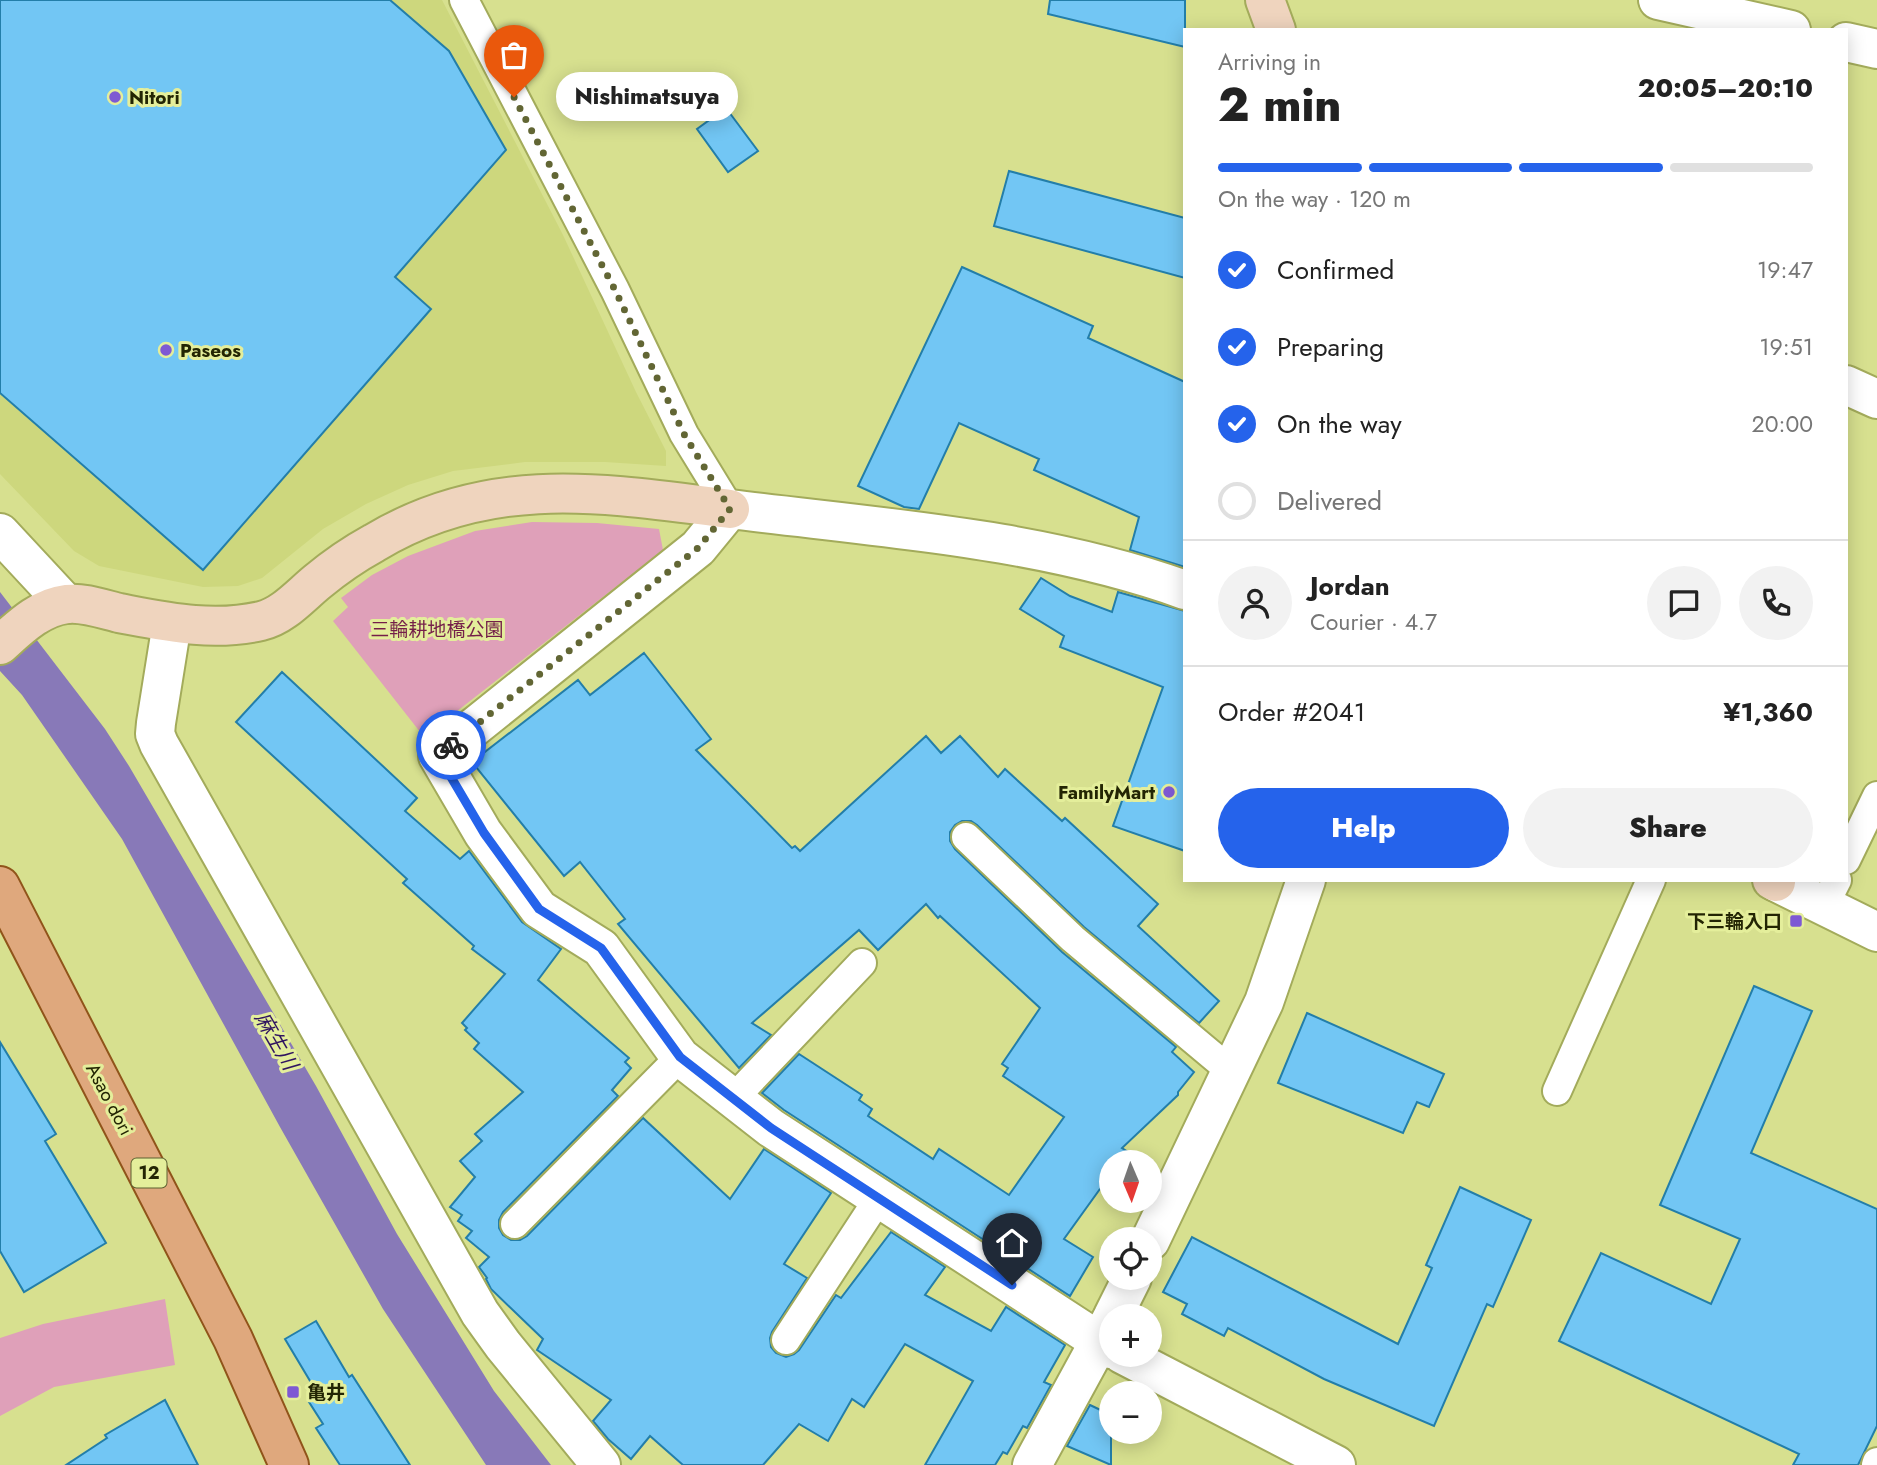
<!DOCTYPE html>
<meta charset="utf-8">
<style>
body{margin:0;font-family:Jost,"Noto Sans JP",sans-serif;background:#f2f2f2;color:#222;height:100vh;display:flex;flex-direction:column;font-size:26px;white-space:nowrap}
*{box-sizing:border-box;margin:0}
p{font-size:23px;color:#767676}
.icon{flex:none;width:38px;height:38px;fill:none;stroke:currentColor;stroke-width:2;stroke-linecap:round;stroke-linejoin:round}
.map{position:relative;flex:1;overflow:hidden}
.sheet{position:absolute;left:1183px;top:28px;width:665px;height:854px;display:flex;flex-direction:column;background:#fff;border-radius:0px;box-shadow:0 4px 18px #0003}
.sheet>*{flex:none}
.needle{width:46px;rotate:178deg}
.controls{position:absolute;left:1099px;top:1150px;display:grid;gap:14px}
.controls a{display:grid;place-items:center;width:63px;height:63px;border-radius:50%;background:#fff;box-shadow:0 4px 18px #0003;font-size:35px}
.pin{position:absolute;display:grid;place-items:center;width:60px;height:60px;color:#fff;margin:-72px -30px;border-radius:50% 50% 50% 0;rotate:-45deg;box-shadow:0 0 7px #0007}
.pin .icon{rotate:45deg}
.courier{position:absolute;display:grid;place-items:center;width:70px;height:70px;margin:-35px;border:5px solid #2563eb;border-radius:50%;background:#fff;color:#222;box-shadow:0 2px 9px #0007}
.bubble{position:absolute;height:49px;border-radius:24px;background:#fff;box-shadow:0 4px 18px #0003;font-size:23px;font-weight:800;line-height:49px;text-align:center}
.overview em{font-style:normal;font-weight:800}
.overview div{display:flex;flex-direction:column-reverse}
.overview{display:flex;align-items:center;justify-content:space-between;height:119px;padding:0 35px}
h1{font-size:46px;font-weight:800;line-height:52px}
.bar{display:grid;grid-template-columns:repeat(4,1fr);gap:10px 7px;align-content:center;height:84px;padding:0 35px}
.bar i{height:9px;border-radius:5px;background:#e0e0e0}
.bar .on{background:#2563eb}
.bar p{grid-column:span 4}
.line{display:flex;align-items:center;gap:18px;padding:0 35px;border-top:2px solid #e0e0e0}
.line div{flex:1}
.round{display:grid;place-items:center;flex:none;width:74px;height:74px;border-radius:37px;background:#f2f2f2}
ol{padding:0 35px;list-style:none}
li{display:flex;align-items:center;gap:21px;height:77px}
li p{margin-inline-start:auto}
li .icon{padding:7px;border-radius:50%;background:#2563eb;color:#fff;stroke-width:4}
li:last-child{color:#767676}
li i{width:38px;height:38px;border:4px solid #e0e0e0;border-radius:50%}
.cta{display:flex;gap:14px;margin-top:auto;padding:14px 35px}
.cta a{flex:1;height:80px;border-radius:42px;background:#2563eb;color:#fff;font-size:28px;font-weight:800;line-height:80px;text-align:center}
.cta a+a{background:#f2f2f2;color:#222}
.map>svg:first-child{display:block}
</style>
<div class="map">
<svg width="1877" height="1465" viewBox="0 0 1877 1465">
<rect width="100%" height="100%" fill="#d7e08f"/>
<polygon fill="#cdd77d" points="0,0 442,0 563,235 636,392 666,451 666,466 605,462 525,462 453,471 408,485 366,504 323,529 262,578 238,586 203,587 99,566 74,551 0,474"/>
<g fill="#dfa0b9">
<polygon points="532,522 597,523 659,529 663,550 424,737 333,621 348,607 341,598 372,575 408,556 475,531"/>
<polygon points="165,1299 175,1365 54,1387 0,1416 0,1338 43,1324"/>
</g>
<polygon fill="#8879b8" points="0,592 105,729 129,766 316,1086 397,1234 494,1391 551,1465 486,1465 383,1309 280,1127 122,839 22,695 0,671"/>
<g fill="#72c6f4" stroke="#237ea9" stroke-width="2">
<polygon points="0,0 390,0 449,51 506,150 395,277 431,309 203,570 0,393"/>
<polygon points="1050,0 1185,0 1185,47 1048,14"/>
<polygon points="726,108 758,151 728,172 697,129"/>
<polygon points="1009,171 1185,218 1185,278 994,226"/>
<polygon points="962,267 1093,326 1088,338 1185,382 1185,567 1130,550 1139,517 1034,470 1039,459 959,423 919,509 904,507 858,486"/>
<polygon points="1041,578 1070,596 1112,612 1118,592 1185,611 1185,851 1113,826 1163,687 1060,647 1064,636 1020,609"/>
<polygon points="644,653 711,739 696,750 792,848 795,846 800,851 926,736 941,753 960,736 998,777 1005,769 1062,821 1065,818 1158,904 1138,926 1219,1001 1199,1023 1084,927 977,825 971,821 962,821 955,825 950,832 950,841 955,849 1062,952 1176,1047 1172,1052 1194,1072 1178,1092 1178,1095 1122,1148 1131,1154 1125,1162 1111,1162 1111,1181 1109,1184 1105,1182 1064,1239 1093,1257 1070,1296 784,1110 762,1093 799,1054 862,1095 859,1100 872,1109 868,1116 933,1159 939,1149 1009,1195 1064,1117 1003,1076 1008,1068 1002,1064 1040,1008 940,916 938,918 926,904 878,950 859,930 752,1023 771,1035 739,1068 618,924 625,919 580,862 564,876 472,762 578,680 590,695"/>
<polygon points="282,672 417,798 405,811 460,859 469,851 522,922 561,949 538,980 629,1058 625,1062 631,1068 612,1090 618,1096 503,1212 499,1220 499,1228 503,1235 511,1240 520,1240 527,1236 643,1118 730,1199 764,1149 831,1193 784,1264 807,1278 772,1332 770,1338 771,1347 776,1353 786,1357 794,1354 799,1350 836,1295 841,1298 891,1232 945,1267 925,1295 991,1331 1006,1307 1065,1345 1044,1382 1051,1385 1027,1428 1023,1426 1007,1454 1003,1452 995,1465 925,1465 973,1381 905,1344 864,1407 852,1399 828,1441 799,1424 763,1465 683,1465 650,1436 631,1459 608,1439 593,1421 611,1400 537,1350 543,1339 491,1289 486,1279 487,1278 479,1267 489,1257 466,1238 472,1231 458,1221 462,1215 450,1207 475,1177 460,1161 482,1141 475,1134 523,1092 474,1049 479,1043 465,1030 467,1028 462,1023 505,974 472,949 474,946 403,883 407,879 236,722"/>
<polygon points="1754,986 1812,1011 1751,1153 1877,1209 1877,1426 1858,1465 1793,1465 1799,1454 1559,1341 1601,1253 1711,1304 1740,1239 1660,1205"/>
<polygon points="1307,1013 1444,1074 1429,1107 1417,1102 1403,1133 1278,1083"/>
<polygon points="0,1042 56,1134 45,1141 106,1243 24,1292 0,1251"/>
<polygon points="1460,1187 1531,1220 1493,1307 1487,1304 1434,1426 1324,1379 1228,1328 1224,1336 1182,1314 1187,1304 1163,1292 1192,1237 1398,1344 1432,1268 1426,1265"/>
<polygon points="316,1321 349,1377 352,1375 410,1465 340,1465 316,1428 323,1424 309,1402 319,1396 285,1339"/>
<polygon points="165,1400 198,1465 66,1465 107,1438 105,1435"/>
<polygon points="1090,1405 1111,1415 1111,1465 1067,1446"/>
</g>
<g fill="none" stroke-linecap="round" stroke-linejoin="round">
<defs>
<g id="lane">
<polyline points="464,0 615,290 684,434 730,509"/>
<polyline points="966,837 1073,939 1232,1072"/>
<polyline points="1846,860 1877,796"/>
<polyline points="1824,906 1837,880"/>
<polyline points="1557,1091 1651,880"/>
<polyline points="733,1099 862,963"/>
<polyline points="515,1224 680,1057"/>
<polyline points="786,1340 879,1198"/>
<polyline points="1876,1465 1877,1462"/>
</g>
<g id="street">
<polyline points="1658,0 1791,30"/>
<polyline points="1846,42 1877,49"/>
<polyline points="1846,385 1877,399"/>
<polyline points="0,533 66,604"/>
<polyline points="172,623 156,723 155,734 159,744 480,1313 503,1345 601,1465"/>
<polyline points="1776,882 1877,932"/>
<polyline points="1150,1241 1264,1002 1306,880"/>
<polyline points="1113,1316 1132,1278"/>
<path d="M1111 1349 771 1128 680 1057 601 948 539 909 483 833 438 756 698 548 730 509C882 528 1040 538 1185 590"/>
<polyline points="1122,1354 1336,1465"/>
<polyline points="1032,1465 1111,1320"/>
</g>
<g id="secondary">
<polyline points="1265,0 1276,30"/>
<path d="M0 645C19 628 40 607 67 604 83 602 103 609 119 613 167 622 212 632 261 621 283 616 300 596 317 582 335 567 354 554 374 543 490 473 604 493 730 509"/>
<polyline points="1772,880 1776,882"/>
</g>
<polyline id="primary" points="0,886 233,1339 289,1465"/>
</defs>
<use href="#lane" stroke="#a3ab5b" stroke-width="32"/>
<use href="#street" stroke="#a3ab5b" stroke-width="42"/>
<use href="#secondary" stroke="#a3ab5b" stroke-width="42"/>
<use href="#primary" stroke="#90541a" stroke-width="42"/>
<use href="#lane" stroke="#fff" stroke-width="28"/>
<use href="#street" stroke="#fff" stroke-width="38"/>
<use href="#secondary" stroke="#efd4be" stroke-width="38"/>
<use href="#primary" stroke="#dfa87d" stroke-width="38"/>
</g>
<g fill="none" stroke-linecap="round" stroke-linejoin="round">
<polyline stroke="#626634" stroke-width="7" stroke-dasharray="0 12.6" points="451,745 698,548 730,509 684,434 615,290 514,97"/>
<polyline stroke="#2563eb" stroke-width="9" points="451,745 438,755 484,833 539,909 601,948 680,1057 771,1128 1012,1285"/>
</g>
<g fill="#7e59d3" stroke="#e4ee9b" stroke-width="2.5">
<circle cx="115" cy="97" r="7"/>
<circle cx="166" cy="350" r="7"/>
<circle cx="1169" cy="792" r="7"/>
<rect x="1789" y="914" width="14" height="14" rx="3.5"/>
<rect x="286" y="1385" width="14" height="14" rx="3.5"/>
</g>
<g text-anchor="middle" stroke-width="6" stroke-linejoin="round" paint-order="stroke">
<rect fill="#e4ee9b" stroke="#5d6131" stroke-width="2" x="131.5" y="1158.5" width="35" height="29" rx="5"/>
<g font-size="18" font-weight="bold" fill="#232503">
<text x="149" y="1179">12</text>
</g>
<g font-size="19" font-weight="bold" fill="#232503" stroke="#e4ee9b" text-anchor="start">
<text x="129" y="104">Nitori</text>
<text x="180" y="357">Paseos</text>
<text x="1155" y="799" text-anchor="end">FamilyMart</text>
<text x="1782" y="928" text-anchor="end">下三輪入口</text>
<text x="307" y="1399">亀井</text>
</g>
<g font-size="19" fill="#741f49" stroke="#e4ee9b">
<text x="437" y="636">三輪耕地橋公園</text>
</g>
<g font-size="19" fill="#232503" stroke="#e4ee9b">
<text transform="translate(110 1099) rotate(62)" y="7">Asao dori</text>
</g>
<g font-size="21" font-style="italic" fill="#301460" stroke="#e4ee9b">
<text transform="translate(276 1041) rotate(60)" y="7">麻生川</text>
</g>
</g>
</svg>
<div class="controls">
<a><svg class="needle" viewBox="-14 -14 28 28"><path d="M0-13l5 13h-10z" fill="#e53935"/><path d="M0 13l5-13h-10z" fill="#767676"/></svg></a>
<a><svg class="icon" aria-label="locate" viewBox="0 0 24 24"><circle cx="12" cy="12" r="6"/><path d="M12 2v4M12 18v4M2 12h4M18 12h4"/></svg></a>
<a>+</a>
<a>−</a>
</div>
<div class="pin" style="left:514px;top:97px;background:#ea580c"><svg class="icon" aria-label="bag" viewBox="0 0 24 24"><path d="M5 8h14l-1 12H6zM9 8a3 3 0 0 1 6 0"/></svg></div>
<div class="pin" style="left:1012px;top:1285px;background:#1f2937"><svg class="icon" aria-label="home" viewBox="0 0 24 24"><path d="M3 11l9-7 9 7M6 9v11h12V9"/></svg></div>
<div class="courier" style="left:451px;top:745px"><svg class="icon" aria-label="bike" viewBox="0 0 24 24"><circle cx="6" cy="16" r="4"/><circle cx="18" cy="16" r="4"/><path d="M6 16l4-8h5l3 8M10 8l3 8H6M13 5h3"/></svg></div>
<div class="bubble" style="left:556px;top:72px;width:182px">Nishimatsuya</div>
<section class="sheet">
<div class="overview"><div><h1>2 min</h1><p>Arriving in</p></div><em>20:05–20:10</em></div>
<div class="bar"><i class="on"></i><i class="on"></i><i class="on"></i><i></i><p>On the way · 120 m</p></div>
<ol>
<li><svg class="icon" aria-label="check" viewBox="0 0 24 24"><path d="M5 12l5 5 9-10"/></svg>Confirmed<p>19:47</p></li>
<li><svg class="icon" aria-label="check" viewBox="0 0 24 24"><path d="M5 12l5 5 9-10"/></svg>Preparing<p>19:51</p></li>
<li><svg class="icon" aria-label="check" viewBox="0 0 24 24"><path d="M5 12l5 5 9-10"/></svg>On the way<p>20:00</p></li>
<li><i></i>Delivered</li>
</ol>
<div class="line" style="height:126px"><a class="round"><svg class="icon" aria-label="person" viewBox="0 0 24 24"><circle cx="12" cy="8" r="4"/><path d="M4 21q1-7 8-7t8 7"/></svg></a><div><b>Jordan</b><p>Courier · 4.7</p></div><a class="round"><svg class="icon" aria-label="chat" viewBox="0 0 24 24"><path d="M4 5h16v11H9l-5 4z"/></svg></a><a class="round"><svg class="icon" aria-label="phone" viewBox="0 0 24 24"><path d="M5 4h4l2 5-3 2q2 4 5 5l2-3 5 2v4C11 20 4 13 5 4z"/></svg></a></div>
<div class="line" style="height:91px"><div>Order #2041</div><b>¥1,360</b></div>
<div class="cta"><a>Help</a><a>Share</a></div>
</section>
</div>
